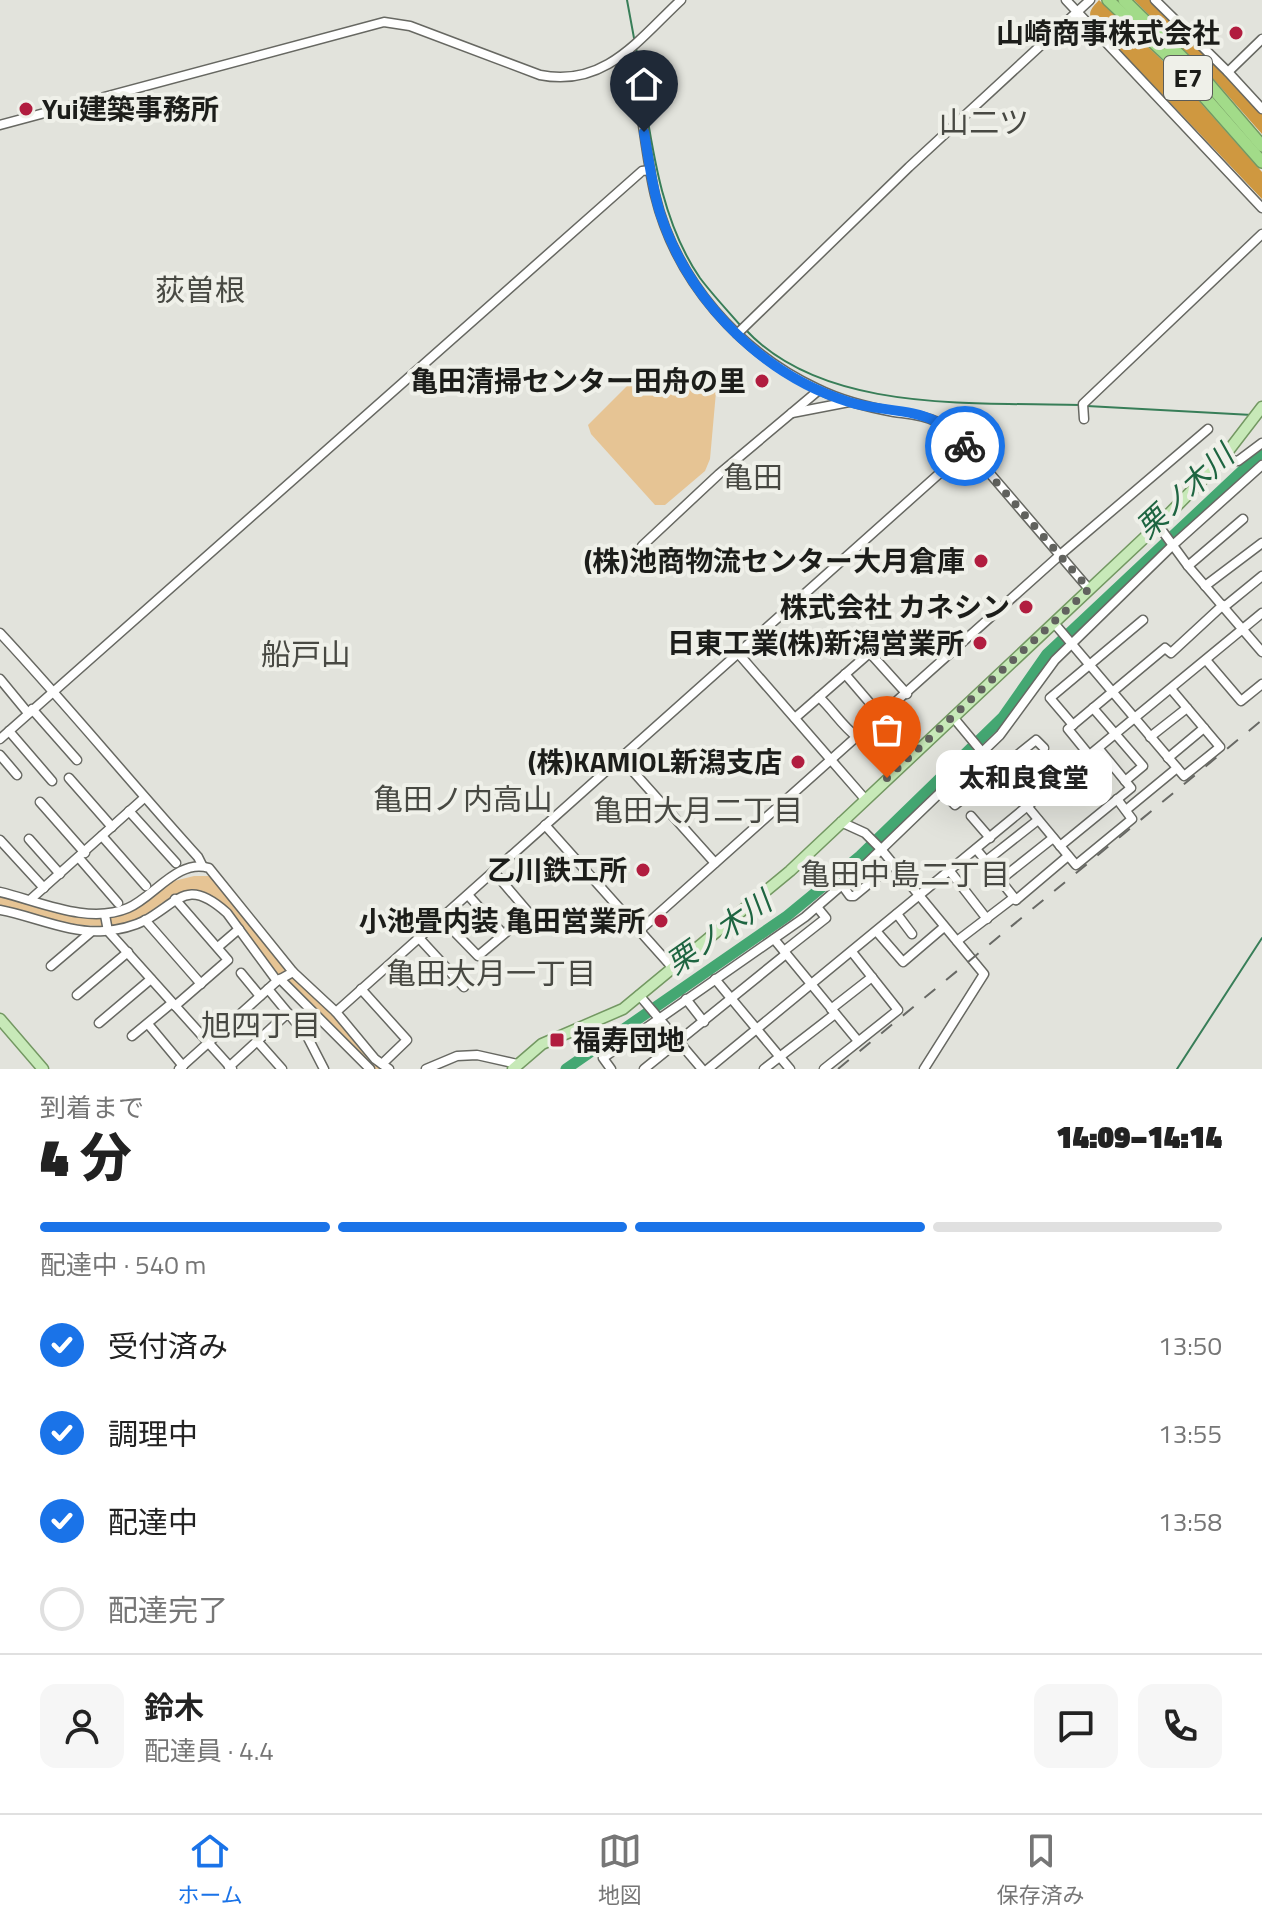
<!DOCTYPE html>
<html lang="ja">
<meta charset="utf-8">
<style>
body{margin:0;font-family:"Titillium Web","Noto Sans JP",sans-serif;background:#f6f6f6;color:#222;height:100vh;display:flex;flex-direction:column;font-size:30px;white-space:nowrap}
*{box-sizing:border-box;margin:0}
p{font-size:26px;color:#767676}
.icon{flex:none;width:44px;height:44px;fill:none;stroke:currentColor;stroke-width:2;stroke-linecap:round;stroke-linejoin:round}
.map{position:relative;height:1069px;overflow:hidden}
.drawer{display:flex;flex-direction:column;background:#fff;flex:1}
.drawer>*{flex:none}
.pin{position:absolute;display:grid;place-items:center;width:68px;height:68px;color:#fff;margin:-82px -34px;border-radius:50% 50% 50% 0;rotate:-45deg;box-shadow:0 0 8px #0007}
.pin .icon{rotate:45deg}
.courier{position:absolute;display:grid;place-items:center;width:80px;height:80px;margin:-40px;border:6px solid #1a73e8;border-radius:50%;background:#fff;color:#222;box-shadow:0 2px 10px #0007}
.bubble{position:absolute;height:56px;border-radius:16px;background:#fff;box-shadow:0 8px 32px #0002;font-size:26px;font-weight:800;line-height:56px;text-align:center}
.overview em{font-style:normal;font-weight:800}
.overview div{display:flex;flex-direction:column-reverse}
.overview{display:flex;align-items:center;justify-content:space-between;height:136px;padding:0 40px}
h1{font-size:52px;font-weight:800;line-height:60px}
.bar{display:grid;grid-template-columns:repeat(4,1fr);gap:12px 8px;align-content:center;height:96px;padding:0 40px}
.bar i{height:10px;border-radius:6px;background:#e0e0e0}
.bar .current{background:#1a73e8}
.bar p{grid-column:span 4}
.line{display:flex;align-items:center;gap:20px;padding:0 40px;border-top:2px solid #e0e0e0}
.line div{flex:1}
.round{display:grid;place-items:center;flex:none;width:84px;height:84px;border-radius:16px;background:#f6f6f6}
ol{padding:0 40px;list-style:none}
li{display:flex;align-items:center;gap:24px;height:88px}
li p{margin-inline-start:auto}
li .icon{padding:8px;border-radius:50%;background:#1a73e8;color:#fff;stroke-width:4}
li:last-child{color:#767676}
li i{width:44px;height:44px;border:4px solid #e0e0e0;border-radius:50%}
.tab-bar{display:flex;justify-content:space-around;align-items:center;height:112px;border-top:2px solid #e0e0e0;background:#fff;font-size:22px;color:#767676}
.tab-bar a{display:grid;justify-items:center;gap:4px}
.tab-bar .current{color:#1a73e8}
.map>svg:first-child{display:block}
</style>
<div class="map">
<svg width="1262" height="1069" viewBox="0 0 1262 1069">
<rect width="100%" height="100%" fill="#e2e3dc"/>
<g fill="#e6c494">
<polygon points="639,382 709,384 716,392 710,459 705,471 665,505 655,505 591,434 588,425 628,385"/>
<path d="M194 876H222L248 912 372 1058 386 1069H374L288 981C258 965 250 929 224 908 218 902 205 897 197 893 174 884 153 916 132 922 87 934 44 917 0 906V896L58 912 135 908 174 881Z"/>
</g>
<g fill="#cf9840">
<path d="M1099 0 1166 64 1262 172V199L1095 24C1086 13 1091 9 1099 0Z"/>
<polygon points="1134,0 1152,0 1217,63 1262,114 1262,134 1216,82"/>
</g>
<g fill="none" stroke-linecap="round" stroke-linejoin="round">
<g stroke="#387e58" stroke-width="2">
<polyline points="627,0 634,38"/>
<path d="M636 48C650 124 655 213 700 278 712 294 727 310 740 325"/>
<path d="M745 329C823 414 975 402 1080 405"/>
<polyline points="1087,406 1252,415"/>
<polyline points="1177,1069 1262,938"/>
</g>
<polyline stroke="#44a772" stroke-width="11" points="566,1069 787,916 860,856 1003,717 1047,654 1262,452"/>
<defs>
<g id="minor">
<polyline points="1066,0 1262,208"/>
<polyline points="1155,0 1228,72 1262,109"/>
<path d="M628 51C642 97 644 148 655 195 676 281 739 352 818 389 842 401 867 407 894 412 907 414 923 415 935 421 948 426 958 440 968 448L1089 589"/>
<polyline points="1228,72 1262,39"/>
<path d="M0 125 384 22 410 26 540 75C605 88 639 39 681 0"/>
<polyline points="737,334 909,167 1090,0"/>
<polyline points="792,413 849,402"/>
<polyline points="1084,419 1083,404 1262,234"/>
<polyline points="1223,459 1238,461 1262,443"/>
<polyline points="1158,525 1188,566 1262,652"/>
<polyline points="642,546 719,474 819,390"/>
<polyline points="1188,566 1243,519"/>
<polyline points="1205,586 1262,543"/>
<polyline points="1224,607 1262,576"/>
<polyline points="1054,623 1184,776 1220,747 1171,689"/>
<path d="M0 633C68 706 131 783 198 857L202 865"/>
<polyline points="737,652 865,799"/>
<polyline points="870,653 907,694"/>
<polyline points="1206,660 1241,701 1262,684"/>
<polyline points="845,674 881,716"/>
<polyline points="0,679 28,713"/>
<path d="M819 697C833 710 842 726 857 737"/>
<polyline points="1093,708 1143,766 1125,781"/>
<polyline points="32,709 77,760"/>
<polyline points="953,717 1076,865 1132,819 1117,799"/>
<polyline points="795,718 882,642"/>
<polyline points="1073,725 1050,698 1143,620"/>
<polyline points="9,731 52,781"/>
<polyline points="1150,737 1187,708"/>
<polyline points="0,739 642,171 650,170"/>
<polyline points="0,755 17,775"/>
<polyline points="1090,756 1068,729 1165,648 1171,653 1223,605"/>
<polyline points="1168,758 1204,728"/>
<polyline points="622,759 715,863"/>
<polyline points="69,778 112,827"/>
<polyline points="941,790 955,805 1036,740 1044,748"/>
<polyline points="40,802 85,853"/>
<polyline points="1126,810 1177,768"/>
<polyline points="129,811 176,863"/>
<polyline points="971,816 990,838"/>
<polyline points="841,822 865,833 880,848 984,974 924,1069"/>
<polyline points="545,825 672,967"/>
<polyline points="102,836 146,886"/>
<polyline points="29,839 60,874"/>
<polyline points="0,840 44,888"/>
<polyline points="1060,846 1131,788 1099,749"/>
<polyline points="976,849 986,861 1038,820"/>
<polyline points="79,858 118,903"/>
<polyline points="949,870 987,919"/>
<polyline points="842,885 850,896 854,896 893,864"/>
<path d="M0 892C39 901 88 925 128 908 154 897 178 858 209 868L293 972 336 1012 375 1059 389 1069"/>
<polyline points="468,895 503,934"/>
<polyline points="31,899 144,798"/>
<polyline points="175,899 228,960 175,1006"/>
<polyline points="1016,900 1000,880 1053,838"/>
<path d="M0 910C33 916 70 934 104 931 117 930 134 926 146 920 180 900 188 878 227 913L277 981"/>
<polyline points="897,914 912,934"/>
<polyline points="105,915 108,931 232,1069"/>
<polyline points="441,918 478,956 529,913 494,872"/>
<polyline points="145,920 201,984"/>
<polyline points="639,931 1060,555 1208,429"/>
<polyline points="877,932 903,962 944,927"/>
<polyline points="419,938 464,987"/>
<polyline points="774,939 858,1041"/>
<polyline points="957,941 1012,899 1016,900 1068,856"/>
<polyline points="218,947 239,929"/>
<polyline points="784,951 826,918 817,907"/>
<polyline points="51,966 91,932"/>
<polyline points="241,973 260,996"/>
<polyline points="280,979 370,1069"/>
<polyline points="715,979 790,1069"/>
<polyline points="268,989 307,1036 324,1069"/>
<polyline points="361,989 407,1040 382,1064"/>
<polyline points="77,995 128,952"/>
<polyline points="639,995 702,1069"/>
<polyline points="686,999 704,1022"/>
<polyline points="831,1009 872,977"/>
<polyline points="336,1012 968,448"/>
<polyline points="99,1023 151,979"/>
<polyline points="148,1024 183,1066"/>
<polyline points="132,1036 172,1003"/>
<polyline points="258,1042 282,1069"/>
<polyline points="229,1067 288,1013"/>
<polyline points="179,1069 277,981 293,972"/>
<polyline points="426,1069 457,1056 477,1055 517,1064"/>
<polyline points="611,1069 603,1058 805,917 864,866 1000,735 1055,660 1173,545 1262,465"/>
<polyline points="644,1069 786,954"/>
<polyline points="708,1069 1262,613"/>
<polyline points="764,1069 835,1014"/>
<polyline points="824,1069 898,1010 852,952"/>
</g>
<g id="major">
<polyline points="0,1019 43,1069"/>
<polyline points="513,1069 542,1044 623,1009 790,871 1158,525 1219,463 1262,407"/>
</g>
<g id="highway">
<polyline points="1108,0 1172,60 1262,162"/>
<polyline points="1124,0 1208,83 1262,146"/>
</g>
</defs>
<use href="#minor" stroke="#676862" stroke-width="11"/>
<use href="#major" stroke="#739862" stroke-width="13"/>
<use href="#highway" stroke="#739862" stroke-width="14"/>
<use href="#minor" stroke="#fff" stroke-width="8"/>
<use href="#major" stroke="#c7e9b8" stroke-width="10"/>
<use href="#highway" stroke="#a2db89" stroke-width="11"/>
<polyline stroke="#686965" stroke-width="2" stroke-dasharray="14 14" stroke-linecap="butt" points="838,1069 1262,720"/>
</g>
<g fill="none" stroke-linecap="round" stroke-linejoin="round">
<polyline stroke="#61625e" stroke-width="8" stroke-dasharray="0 14.4" points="887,778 1089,589 965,446"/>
<path stroke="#1a73e8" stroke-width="10" d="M644 132C649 160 652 189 661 216 690 301 762 375 849 402 876 411 912 408 937 422 948 428 956 438 965 446"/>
</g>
<g fill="#b11d3f" stroke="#eff0e9" stroke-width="3">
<circle cx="1236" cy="33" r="8"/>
<circle cx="26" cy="109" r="8"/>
<circle cx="762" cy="381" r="8"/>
<circle cx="981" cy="561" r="8"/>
<circle cx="1026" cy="607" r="8"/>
<circle cx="980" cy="643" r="8"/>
<circle cx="798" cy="762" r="8"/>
<circle cx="643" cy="870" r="8"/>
<circle cx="661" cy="921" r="8"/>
<rect x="549" y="1032" width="16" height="16" rx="4"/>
</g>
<g text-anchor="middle" stroke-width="8" stroke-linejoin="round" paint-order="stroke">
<rect fill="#eff0e9" stroke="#5b5c58" stroke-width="2" x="1164" y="56" width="48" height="44" rx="6"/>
<g font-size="26" font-weight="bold" fill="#1c1d1a">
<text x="1188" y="87">E7</text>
</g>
<g font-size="28" font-weight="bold" fill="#1c1d1a" stroke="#eff0e9" text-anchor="end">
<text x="1220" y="43">山崎商事株式会社</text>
<text x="42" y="119" text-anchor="start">Yui建築事務所</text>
<text x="746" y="391">亀田清掃センター田舟の里</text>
<text x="965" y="571">(株)池商物流センター大月倉庫</text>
<text x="1010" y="617">株式会社 カネシン</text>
<text x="964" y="653">日東工業(株)新潟営業所</text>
<text x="782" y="772">(株)KAMIOL新潟支店</text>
<text x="627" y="880">乙川鉄工所</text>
<text x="645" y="931">小池畳内装 亀田営業所</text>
<text x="573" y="1050" text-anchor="start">福寿団地</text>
</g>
<g font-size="30" fill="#484943" stroke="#eff0e9">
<text x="984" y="133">山二ツ</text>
<text x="200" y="301">荻曽根</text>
<text x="753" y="488">亀田</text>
<text x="306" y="665">船戸山</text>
<text x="463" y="810">亀田ノ内高山</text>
<text x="698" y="821">亀田大月二丁目</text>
<text x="905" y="885">亀田中島二丁目</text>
<text x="491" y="984">亀田大月一丁目</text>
<text x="261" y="1036">旭四丁目</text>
</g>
<g font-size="30" font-style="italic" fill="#1e6541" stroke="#eff0e9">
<text transform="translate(1185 492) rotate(-43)" y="10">栗ノ木川</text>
<text transform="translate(719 933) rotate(-35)" y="10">栗ノ木川</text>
</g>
</g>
</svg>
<div class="pin" style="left:887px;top:778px;background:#ea580c"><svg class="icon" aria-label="bag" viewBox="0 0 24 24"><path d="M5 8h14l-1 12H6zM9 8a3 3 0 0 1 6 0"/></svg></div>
<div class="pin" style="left:644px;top:132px;background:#1f2937"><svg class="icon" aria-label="home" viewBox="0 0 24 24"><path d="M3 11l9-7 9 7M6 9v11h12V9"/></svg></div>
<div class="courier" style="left:965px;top:446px"><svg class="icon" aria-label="bike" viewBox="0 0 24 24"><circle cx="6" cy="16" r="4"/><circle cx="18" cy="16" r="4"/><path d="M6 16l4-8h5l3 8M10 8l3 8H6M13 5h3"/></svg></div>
<div class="bubble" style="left:936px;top:750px;width:176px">太和良食堂</div>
</div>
<section class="drawer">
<div class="overview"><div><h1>4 分</h1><p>到着まで</p></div><em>14:09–14:14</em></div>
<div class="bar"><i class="current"></i><i class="current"></i><i class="current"></i><i></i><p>配達中 · 540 m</p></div>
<ol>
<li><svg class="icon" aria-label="check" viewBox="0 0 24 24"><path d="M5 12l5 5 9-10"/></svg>受付済み<p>13:50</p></li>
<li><svg class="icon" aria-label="check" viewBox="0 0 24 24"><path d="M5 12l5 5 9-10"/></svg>調理中<p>13:55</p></li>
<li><svg class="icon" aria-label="check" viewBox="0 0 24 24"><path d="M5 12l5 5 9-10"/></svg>配達中<p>13:58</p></li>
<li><i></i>配達完了</li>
</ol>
<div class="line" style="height:144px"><a class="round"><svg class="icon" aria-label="person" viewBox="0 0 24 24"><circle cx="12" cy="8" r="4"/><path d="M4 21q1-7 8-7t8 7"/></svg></a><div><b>鈴木</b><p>配達員 · 4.4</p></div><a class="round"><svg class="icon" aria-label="chat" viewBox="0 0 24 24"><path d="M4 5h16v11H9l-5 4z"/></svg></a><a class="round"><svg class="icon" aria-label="phone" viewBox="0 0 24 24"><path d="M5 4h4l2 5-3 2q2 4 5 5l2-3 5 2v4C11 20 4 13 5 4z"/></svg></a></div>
</section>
<nav class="tab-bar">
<a class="current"><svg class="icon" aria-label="home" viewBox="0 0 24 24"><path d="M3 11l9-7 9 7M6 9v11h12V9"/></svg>ホーム</a>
<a><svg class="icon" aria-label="map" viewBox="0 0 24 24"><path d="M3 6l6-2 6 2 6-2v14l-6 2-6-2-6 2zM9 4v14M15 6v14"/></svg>地図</a>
<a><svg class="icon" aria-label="saved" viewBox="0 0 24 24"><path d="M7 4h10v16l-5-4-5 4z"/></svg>保存済み</a>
</nav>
